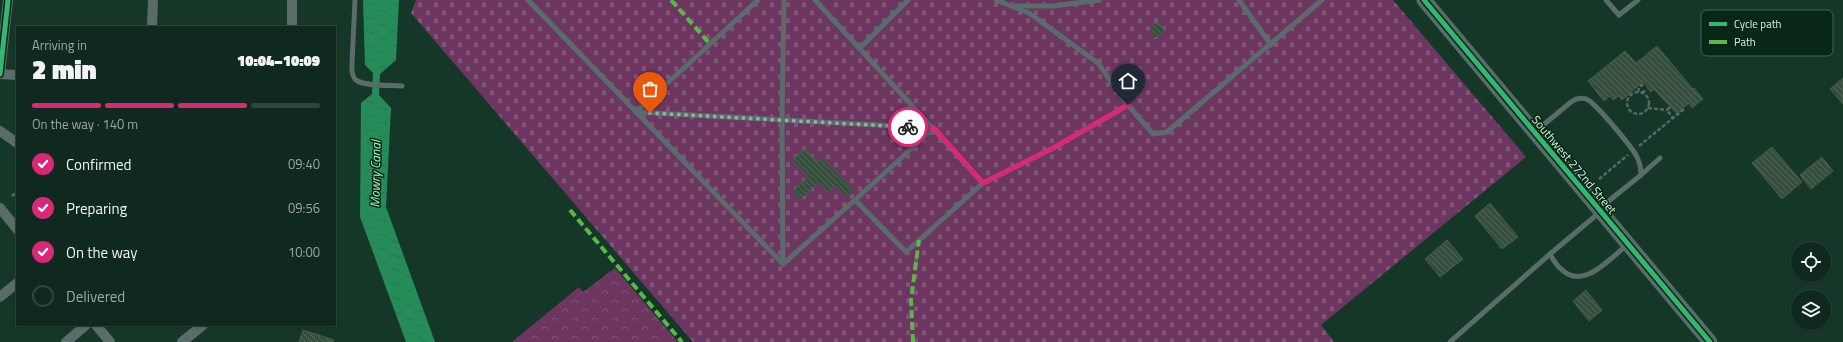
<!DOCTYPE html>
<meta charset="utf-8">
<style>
body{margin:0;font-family:"Titillium Web",sans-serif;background:#1e352b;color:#f1f3f6;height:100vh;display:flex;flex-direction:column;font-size:15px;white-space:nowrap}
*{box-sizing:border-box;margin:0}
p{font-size:13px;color:#9ca6a4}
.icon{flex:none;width:22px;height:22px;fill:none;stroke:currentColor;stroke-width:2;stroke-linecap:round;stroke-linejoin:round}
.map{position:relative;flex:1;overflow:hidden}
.panel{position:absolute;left:16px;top:26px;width:320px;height:300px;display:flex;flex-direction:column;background:#10291e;border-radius:0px;box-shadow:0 1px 3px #0004,0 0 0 1px #30453c}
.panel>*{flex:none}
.controls{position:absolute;left:1791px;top:242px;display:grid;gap:8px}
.controls a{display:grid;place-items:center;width:40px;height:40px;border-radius:50%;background:#10291e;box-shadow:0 1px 3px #0004,0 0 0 1px #30453c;font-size:20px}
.pin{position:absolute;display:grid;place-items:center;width:34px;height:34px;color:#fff;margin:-41px -17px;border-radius:50% 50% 50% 0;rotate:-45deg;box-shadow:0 0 4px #0007}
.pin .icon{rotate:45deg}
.courier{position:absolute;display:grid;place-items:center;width:40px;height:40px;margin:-20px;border:3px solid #db2777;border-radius:50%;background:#fff;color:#222;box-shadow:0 1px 5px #0007}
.overview em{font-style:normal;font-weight:800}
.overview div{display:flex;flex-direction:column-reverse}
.overview{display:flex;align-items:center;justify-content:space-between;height:68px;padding:0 16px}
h1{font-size:26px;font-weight:800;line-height:30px}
.bar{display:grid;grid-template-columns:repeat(4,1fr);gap:6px 4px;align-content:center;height:48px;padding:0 16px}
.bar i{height:5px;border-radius:3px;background:#30453c}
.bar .active{background:#db2777}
.bar p{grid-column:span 4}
ol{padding:0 16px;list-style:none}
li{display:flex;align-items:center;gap:12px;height:44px}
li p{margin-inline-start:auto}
li .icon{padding:4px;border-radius:50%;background:#db2777;color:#fff;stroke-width:4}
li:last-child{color:#9ca6a4}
li i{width:22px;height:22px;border:2px solid #30453c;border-radius:50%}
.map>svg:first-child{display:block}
</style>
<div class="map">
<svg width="1843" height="342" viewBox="0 0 1843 342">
<defs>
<pattern id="forest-crowns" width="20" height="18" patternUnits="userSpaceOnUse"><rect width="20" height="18" fill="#6c3661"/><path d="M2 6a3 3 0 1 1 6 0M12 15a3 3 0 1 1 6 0" fill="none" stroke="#805477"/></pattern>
<pattern id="cemetery-stones" width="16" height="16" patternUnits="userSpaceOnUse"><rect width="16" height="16" fill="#6c3661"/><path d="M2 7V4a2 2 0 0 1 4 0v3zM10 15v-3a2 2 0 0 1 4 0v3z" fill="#805477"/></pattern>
<pattern id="water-ripples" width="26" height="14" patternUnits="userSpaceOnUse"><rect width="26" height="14" fill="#248b59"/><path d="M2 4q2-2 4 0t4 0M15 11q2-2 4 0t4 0" fill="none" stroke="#2f7150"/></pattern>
<pattern id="building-back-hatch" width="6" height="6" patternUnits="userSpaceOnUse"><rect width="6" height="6" fill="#364e3c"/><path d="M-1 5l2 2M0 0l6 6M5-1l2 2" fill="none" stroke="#526858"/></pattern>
</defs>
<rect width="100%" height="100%" fill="#153728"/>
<polygon fill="url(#forest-crowns)" points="615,268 678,342 512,342 579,287 583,292"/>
<polygon fill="url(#cemetery-stones)" points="416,0 1393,0 1526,157 1321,325 1334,342 693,342 411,13"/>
<polygon fill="url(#water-ripples)" points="363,0 399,0 396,60 380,74 379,95 391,108 386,207 435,342 406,342 360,217 361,103 372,94 373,73 365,65"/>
<g fill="url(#building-back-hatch)" stroke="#445c4a">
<polygon points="1158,22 1165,30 1156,38 1149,30"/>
<polygon points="1657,46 1693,89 1694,88 1703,99 1692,108 1689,103 1677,114 1654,89 1651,92 1643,82 1622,100 1619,96 1613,100 1610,96 1604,101 1588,81 1625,51 1636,63"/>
<polygon points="1843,78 1843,104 1830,89"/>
<polygon points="1772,147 1802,182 1782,199 1752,163"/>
<polygon points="805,149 817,162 822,157 853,190 846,197 835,185 828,192 819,182 801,199 793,191 808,177 792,160"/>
<polygon points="1822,157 1833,171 1811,189 1800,175"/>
<polygon points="1490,203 1518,237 1502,249 1475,216"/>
<polygon points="1447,240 1463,259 1440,277 1425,259"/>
<polygon points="1586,290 1602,310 1589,321 1573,301"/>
<polygon points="303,330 334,340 333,342 299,342"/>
</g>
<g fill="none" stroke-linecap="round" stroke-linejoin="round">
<g stroke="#566a65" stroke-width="2.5" stroke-dasharray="4 2" stroke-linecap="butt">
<circle cx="1638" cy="103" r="11"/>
<polyline points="1638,92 1639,88 1643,84"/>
<polyline points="1642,93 1647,89"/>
<polyline points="1670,107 1667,110 1673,118"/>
<polyline points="1648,108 1667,110"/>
<polyline points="1639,146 1684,109"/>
<polyline points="1599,179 1628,155"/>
<polyline points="12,196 17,192"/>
<polyline points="16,200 17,199"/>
</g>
<g stroke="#596c6a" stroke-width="5">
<path d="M355 0 352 63C352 68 351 75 355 79 362 87 391 85 402 86"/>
<polyline points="528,0 783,264 855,200 906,252 983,183 1055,147 1128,105 1153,134 1167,132 1322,0"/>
<polyline points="815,0 983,183"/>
<polyline points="996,0 1029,13 1098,63 1128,105"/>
<polyline points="1239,0 1271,45"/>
<polyline points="1606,0 1619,15 1638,0"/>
<polyline points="1016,6 1054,6 1100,0"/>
<polyline points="860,48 908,0"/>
<polyline points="636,112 934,128"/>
<polyline points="636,112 758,0"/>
<path d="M1536 131 1571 102C1575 99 1580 97 1586 99 1594 101 1632 147 1637 157 1640 163 1641 168 1641 175L1600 208"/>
<polyline points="1641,175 1660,158"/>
<polyline points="855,200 934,128"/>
<path d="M1550 254C1553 259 1556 265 1561 269 1583 291 1609 259 1627 245"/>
<polyline points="783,264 782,120 784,0"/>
<polyline points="1450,342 1550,254 1600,212"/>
</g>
<g stroke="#596c6a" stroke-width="10">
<polyline points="152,27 153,0"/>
<polyline points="292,27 292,0"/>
<polyline points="0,74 8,0"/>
<polyline points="0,74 17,75"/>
<polyline points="0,131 17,143"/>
<polyline points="0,208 17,229"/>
<polyline points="0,297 17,283"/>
<polyline points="96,325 110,342"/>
<polyline points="66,342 86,325"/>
<polyline points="182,342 203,325"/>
</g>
<polyline stroke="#566d6a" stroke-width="15" points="1424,0 1710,342"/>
<g stroke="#58b947" stroke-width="4" stroke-dasharray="8 4" stroke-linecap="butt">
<polyline points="671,0 710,44"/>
<polyline points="570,210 682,342"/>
<polyline points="913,342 911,300 919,240"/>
</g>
<defs>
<g id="cycleway">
<polyline points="1424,0 1710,342"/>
<polyline points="0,74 8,0"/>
</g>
</defs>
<use href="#cycleway" stroke="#082717" stroke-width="8"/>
<use href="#cycleway" stroke="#33b770" stroke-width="5"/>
</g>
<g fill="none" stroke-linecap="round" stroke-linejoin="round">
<polyline stroke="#8fb29e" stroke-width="4" stroke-dasharray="0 7.2" points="650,113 908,127"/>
<polyline stroke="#db2777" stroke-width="5" points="908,127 934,128 983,183 1055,147 1128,105"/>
</g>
<g text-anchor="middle" stroke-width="3" stroke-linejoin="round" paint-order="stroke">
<g font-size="12" fill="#d1f5de" stroke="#082717">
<text transform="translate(1574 165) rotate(50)" y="4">Southwest 272nd Street</text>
</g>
<g font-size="13" font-style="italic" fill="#a2fbc6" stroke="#082717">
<text transform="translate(375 174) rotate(-89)" y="5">Mowry Canal</text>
</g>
</g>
<rect x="1701" y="10" width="132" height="46" rx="6" fill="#082717" stroke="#446553" stroke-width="1"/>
<rect x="1709" y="22" width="18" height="4" fill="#33b770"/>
<rect x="1709" y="40" width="18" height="4" fill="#58b947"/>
<g font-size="11" fill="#d1f5de">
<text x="1734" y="28">Cycle path</text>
<text x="1734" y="46">Path</text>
</g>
</svg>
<div class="controls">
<a><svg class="icon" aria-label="locate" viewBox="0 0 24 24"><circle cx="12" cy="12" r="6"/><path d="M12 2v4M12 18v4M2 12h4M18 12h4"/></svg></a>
<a><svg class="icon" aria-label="layers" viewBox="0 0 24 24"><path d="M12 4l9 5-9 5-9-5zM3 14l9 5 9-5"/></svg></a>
</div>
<div class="pin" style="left:650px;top:113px;background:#ea580c"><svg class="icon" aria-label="bag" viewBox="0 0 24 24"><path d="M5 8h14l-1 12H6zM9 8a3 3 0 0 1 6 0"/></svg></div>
<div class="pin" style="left:1128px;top:105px;background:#1f2937"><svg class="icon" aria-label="home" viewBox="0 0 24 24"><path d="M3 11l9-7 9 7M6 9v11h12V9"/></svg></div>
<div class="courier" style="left:908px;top:127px"><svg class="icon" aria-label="bike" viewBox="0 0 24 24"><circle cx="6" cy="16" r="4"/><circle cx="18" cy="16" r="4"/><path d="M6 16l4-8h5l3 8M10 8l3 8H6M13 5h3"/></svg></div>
<section class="panel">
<div class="overview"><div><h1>2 min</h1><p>Arriving in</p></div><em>10:04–10:09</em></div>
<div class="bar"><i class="active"></i><i class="active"></i><i class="active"></i><i></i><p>On the way · 140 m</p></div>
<ol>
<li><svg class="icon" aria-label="check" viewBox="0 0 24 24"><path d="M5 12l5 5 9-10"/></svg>Confirmed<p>09:40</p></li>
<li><svg class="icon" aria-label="check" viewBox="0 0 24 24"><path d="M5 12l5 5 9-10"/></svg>Preparing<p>09:56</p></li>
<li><svg class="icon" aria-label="check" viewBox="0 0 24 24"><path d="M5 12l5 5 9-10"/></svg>On the way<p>10:00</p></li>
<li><i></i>Delivered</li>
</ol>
</section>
</div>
